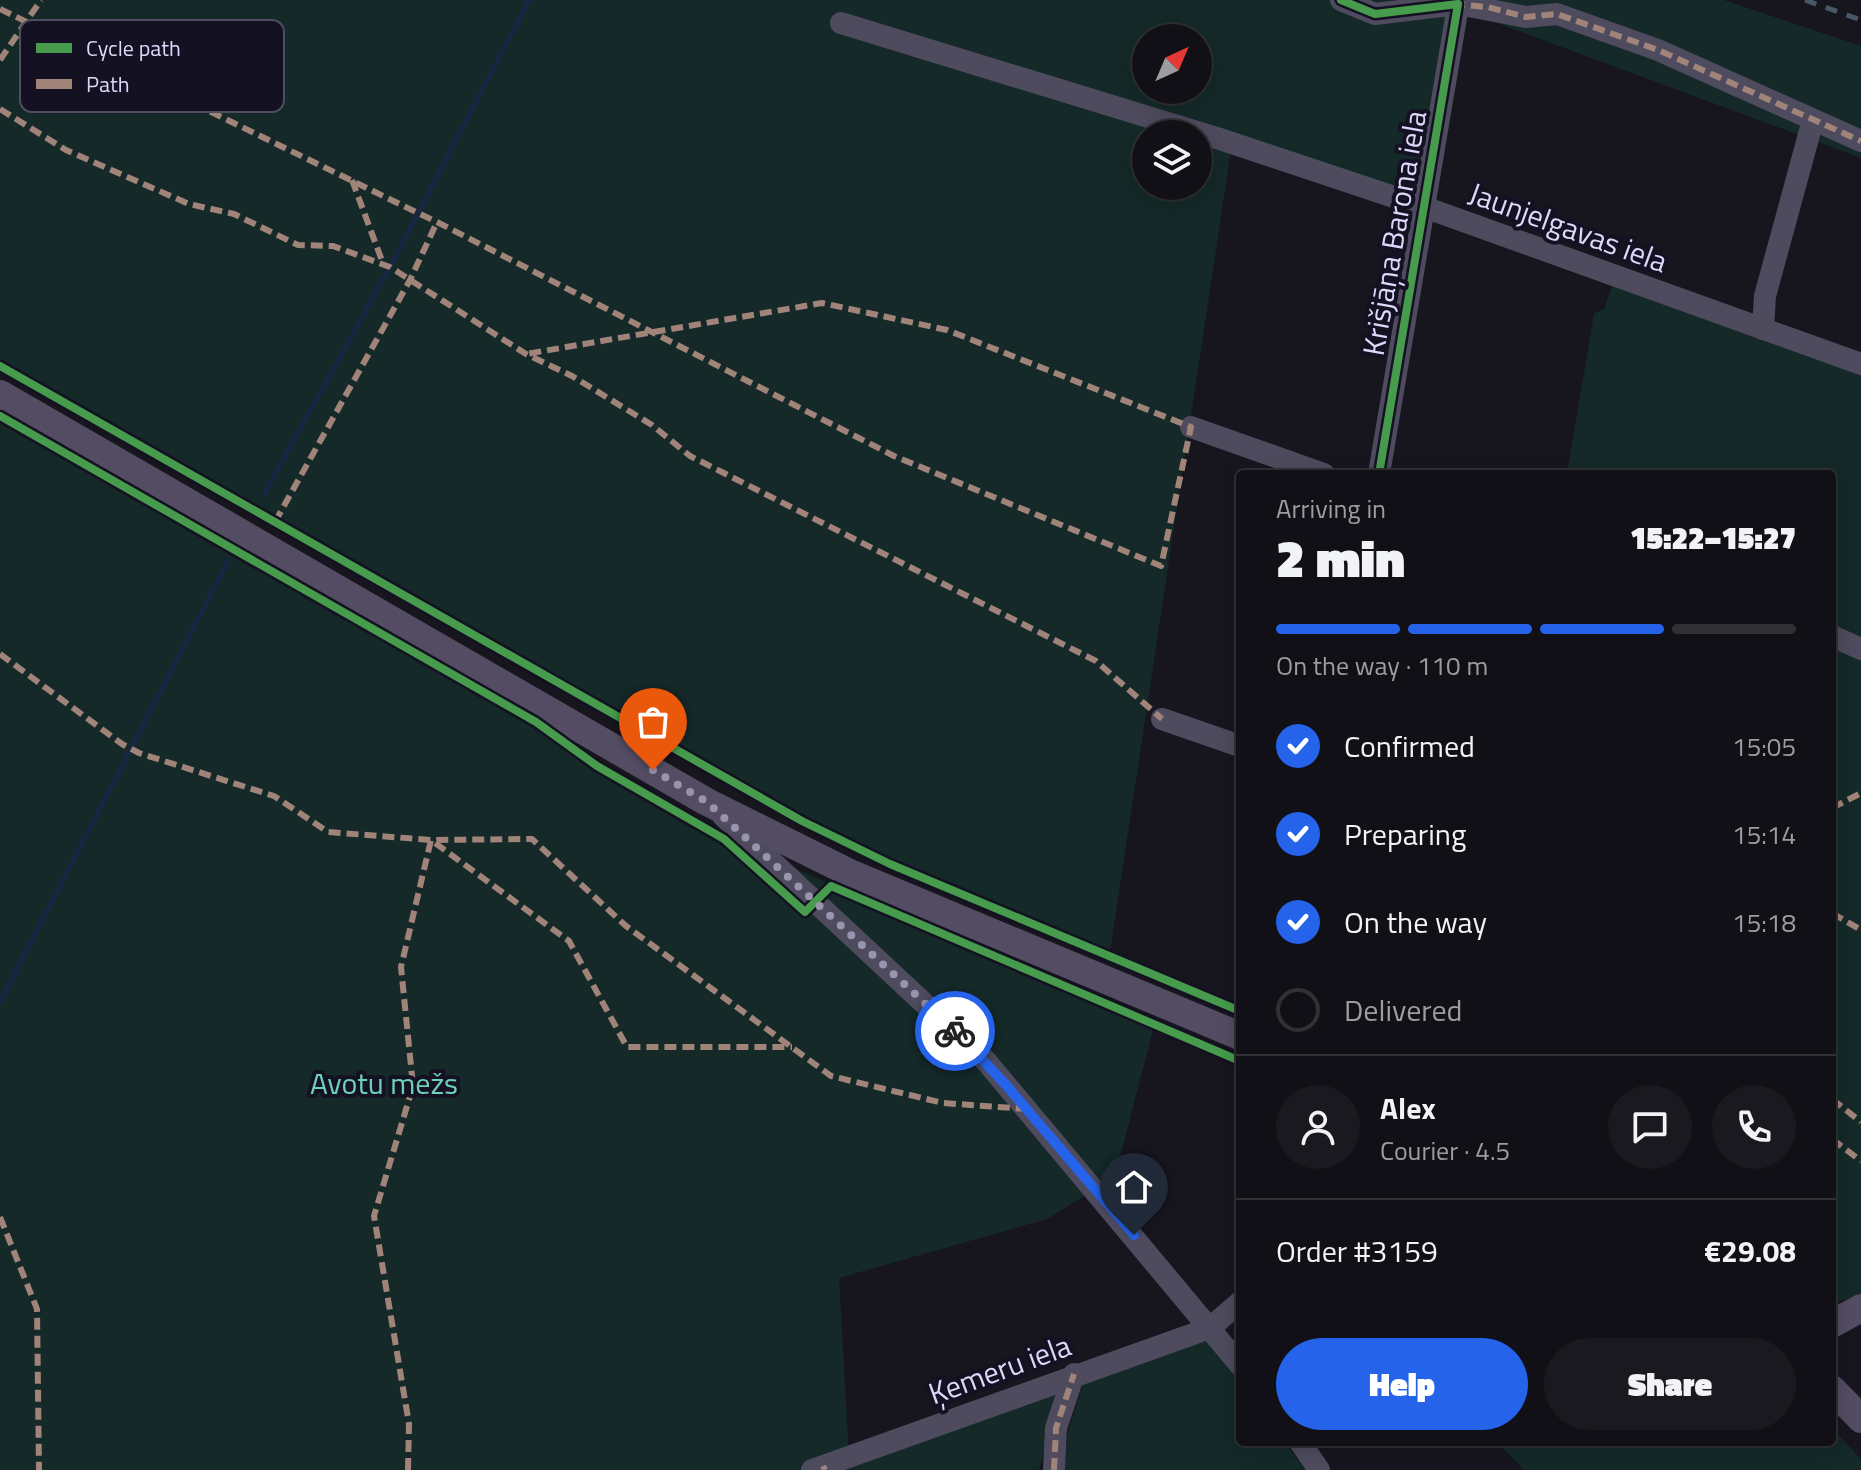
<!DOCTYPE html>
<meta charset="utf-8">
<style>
body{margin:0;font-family:"Titillium Web",sans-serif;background:#1a191f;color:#f1f3f6;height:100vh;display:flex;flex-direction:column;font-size:30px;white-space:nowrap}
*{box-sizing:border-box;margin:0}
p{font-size:26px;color:#9c9da1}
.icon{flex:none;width:44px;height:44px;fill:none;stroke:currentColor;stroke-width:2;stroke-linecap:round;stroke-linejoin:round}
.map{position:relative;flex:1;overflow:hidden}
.panel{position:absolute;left:1236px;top:470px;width:600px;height:976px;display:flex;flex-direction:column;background:#111016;border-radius:8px;box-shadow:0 4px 20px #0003,0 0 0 2px #303035}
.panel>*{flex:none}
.needle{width:52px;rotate:44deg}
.fabs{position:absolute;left:1132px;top:24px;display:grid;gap:16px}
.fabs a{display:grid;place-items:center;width:80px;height:80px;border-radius:50%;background:#111016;box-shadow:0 4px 20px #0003,0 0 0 2px #303035;font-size:40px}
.pin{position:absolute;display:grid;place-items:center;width:68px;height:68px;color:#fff;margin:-82px -34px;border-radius:50% 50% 50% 0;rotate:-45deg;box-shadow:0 0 8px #0007}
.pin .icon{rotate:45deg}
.courier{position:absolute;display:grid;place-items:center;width:80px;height:80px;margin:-40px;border:6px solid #2563eb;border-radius:50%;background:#fff;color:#222;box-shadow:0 2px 10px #0007}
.summary em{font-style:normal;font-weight:800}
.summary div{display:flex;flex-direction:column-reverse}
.summary{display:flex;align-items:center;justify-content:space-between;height:136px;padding:0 40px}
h1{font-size:52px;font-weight:800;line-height:60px}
.bar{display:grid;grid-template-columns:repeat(4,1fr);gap:12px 8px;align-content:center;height:96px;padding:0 40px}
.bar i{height:10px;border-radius:6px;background:#303035}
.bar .active{background:#2563eb}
.bar p{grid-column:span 4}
.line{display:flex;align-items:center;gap:20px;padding:0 40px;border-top:2px solid #303035}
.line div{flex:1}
.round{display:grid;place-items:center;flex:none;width:84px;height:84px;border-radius:42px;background:#1a191f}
ol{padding:0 40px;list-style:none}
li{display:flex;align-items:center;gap:24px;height:88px}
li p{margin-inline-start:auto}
li .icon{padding:8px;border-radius:50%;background:#2563eb;color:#fff;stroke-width:4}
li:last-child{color:#9c9da1}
li i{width:44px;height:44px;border:4px solid #303035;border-radius:50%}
.cta{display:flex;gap:16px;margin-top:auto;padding:16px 40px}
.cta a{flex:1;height:92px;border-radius:48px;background:#2563eb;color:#fff;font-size:32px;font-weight:800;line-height:92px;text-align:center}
.cta a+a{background:#1a191f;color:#f1f3f6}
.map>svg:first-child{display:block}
</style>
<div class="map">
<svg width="1861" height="1470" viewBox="0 0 1861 1470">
<rect width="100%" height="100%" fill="#17151e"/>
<g fill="#152929" fill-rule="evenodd">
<path d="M0 0H1443L1458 4 1418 196 1233 137 1110 952 908 867 804 817 0 360ZM1146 38H1198V90H1146ZM1146 134H1198V186H1146Z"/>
<polygon points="1473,0 1724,0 1861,46 1861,158 1470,13"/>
<polygon points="1613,283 1861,364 1861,1294 1832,1305 1832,474 1567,474 1594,314 1604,309"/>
<polygon points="0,421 731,840 1154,1026 1115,1177 1047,1219 839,1278 849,1457 812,1470 0,1470"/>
<polygon points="1204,1334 1240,1381 1240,1442 1285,1442 1305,1470 1065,1470 1067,1435 1083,1384"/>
<polygon points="1049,1391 1057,1398 1039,1470 842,1470"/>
<polygon points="1832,1428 1861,1459 1861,1470 1524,1470 1497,1442 1832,1442"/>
</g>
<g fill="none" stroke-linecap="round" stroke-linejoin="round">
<g stroke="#162643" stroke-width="5">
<polyline points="264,494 390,267 529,0"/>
<polyline points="0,1002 228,561"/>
</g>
<g stroke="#4d4b5d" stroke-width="22">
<polyline points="1341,0 1375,14 1458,4 1526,17 1557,14 1658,50 1861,141"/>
<polyline points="841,23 1220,139 1424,207 1861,364"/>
<polyline points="1763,329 1765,296 1813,120"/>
<polyline points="1191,427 1324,474"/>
<polyline points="1379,474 1459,0"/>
<polyline points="1832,636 1861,649"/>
<polyline points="1162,719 1240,746"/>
<polyline points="723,816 986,1061 1240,1365"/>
<polyline points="1300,1442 1319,1470"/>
<polyline points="812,1470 1210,1328 1240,1302"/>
<polyline points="1054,1470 1056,1428 1074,1374"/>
</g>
<g stroke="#544c62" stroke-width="28">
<polyline points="0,394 707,802 852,874 1240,1036"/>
<polyline points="1832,1324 1861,1308"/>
<polyline points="1832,1389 1861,1419"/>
</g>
<polyline stroke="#475765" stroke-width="5" stroke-dasharray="12 10" stroke-linecap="butt" points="1805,0 1861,20"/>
<g stroke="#a18479" stroke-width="6" stroke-dasharray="12 6" stroke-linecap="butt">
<polyline points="1453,4 1487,7 1526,17 1557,14 1658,50 1861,141"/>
<polyline points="0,9 416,212 437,222 894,456 1161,566 1191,427 947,330 822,303 526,354"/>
<polyline points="0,60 41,0"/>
<polyline points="0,109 66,150 189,204 234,214 298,245 333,246 390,267 526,354 572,376 652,425 690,456 1096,661 1162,719"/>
<polyline points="352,180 384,266"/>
<polyline points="275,522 410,280 437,222"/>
<polyline points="0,654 122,744 139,753 274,796 328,832 431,840 532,839 626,926 831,1076 943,1103 1027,1109"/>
<polyline points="1832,808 1861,793"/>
<polyline points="1832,913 1861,930"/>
<polyline points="1832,1099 1861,1122"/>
<polyline points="1832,1139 1861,1161"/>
<polyline points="0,1217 37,1309 39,1470"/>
<polyline points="823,1466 825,1470"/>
<polyline points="408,1470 409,1424 374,1216 413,1086 401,967 431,840 569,941 627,1047 792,1047"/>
<polyline points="1054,1470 1056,1428 1074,1374"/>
</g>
<defs>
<g id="cycleway">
<polyline points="1341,0 1375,14 1458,4 1379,474"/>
<polyline points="0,366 802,821 890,864 1240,1011"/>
<polyline points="0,416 536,722 597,766 724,839 805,912 831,886 1240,1061"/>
</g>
</defs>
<use href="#cycleway" stroke="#141122" stroke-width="13"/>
<use href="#cycleway" stroke="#469c4c" stroke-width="8"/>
</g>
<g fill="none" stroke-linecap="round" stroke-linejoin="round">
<polyline stroke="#9794ad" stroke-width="8" stroke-dasharray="0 14.4" points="653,770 707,802 955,1031"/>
<polyline stroke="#2563eb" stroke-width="10" points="955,1031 1006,1085 1134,1235"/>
</g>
<g text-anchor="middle" stroke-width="8" stroke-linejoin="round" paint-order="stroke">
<g font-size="30" fill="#dcd8fa" stroke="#141122">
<text transform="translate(1568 228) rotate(20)" y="10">Jaunjelgavas iela</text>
<text transform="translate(1395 233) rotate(-80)" y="10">Krišjāņa Barona iela</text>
<text transform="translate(1000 1370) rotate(-20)" y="10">Ķemeru iela</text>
</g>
<g font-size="30" fill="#6dd1ba" stroke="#141122">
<text x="384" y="1094">Avotu mežs</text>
</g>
</g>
<rect x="20" y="20" width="264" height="92" rx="12" fill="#141122" stroke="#504d63" stroke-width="2"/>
<rect x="36" y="43" width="36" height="10" fill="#469c4c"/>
<rect x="36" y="79" width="36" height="10" fill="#a18479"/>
<g font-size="22" fill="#dcd8fa">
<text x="86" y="56">Cycle path</text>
<text x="86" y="92">Path</text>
</g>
</svg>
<div class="fabs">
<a><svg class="needle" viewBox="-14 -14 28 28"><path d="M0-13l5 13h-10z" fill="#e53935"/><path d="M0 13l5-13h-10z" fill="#9c9da1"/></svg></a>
<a><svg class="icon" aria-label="layers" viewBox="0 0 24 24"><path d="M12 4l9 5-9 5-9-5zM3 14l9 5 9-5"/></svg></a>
</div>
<div class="pin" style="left:653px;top:770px;background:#ea580c"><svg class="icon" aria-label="bag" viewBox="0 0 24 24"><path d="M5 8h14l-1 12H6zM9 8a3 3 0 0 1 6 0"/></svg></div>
<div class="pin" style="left:1134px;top:1235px;background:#1f2937"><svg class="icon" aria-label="home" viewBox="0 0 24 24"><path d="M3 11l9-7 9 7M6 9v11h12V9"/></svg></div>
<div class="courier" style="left:955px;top:1031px"><svg class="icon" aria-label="bike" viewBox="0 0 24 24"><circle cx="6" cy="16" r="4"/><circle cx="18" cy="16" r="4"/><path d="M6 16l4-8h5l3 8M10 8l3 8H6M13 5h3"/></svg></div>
<section class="panel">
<div class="summary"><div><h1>2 min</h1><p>Arriving in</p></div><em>15:22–15:27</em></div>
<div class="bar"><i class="active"></i><i class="active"></i><i class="active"></i><i></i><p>On the way · 110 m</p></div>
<ol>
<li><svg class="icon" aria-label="check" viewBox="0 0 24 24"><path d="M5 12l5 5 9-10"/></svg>Confirmed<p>15:05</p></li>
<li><svg class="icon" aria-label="check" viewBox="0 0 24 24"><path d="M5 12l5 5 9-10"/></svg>Preparing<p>15:14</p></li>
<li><svg class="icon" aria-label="check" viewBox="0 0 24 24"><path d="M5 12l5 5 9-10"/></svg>On the way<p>15:18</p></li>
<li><i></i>Delivered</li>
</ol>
<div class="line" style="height:144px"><a class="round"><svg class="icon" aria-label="person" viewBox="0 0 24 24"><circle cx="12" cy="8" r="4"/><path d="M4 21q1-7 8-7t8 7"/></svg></a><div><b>Alex</b><p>Courier · 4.5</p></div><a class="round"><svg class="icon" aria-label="chat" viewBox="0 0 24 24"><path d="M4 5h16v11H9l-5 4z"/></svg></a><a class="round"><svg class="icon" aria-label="phone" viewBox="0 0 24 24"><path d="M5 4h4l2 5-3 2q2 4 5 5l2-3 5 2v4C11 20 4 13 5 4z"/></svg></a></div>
<div class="line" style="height:104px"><div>Order #3159</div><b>€29.08</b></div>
<div class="cta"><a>Help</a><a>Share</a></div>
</section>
</div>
